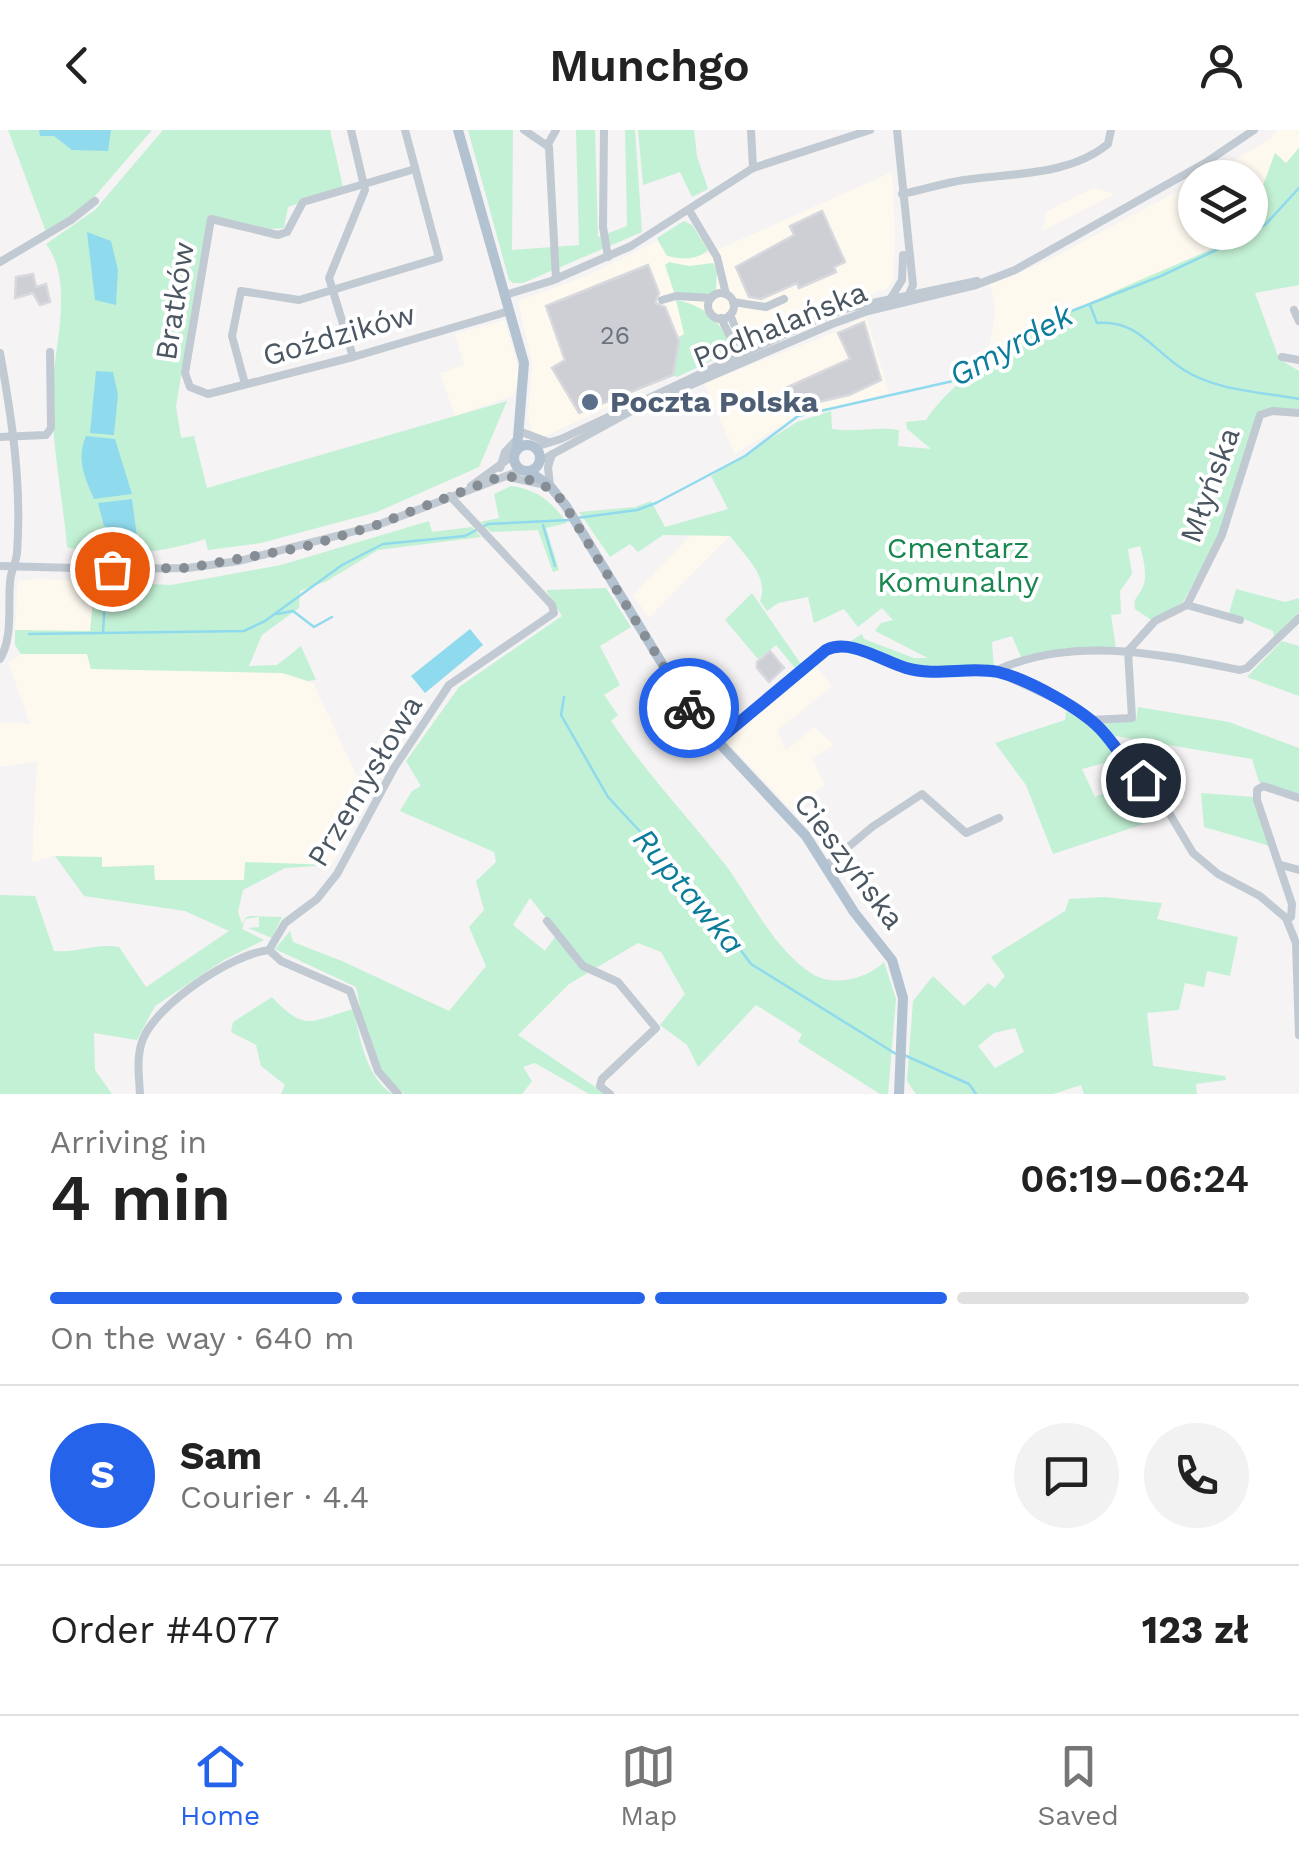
<!DOCTYPE html>
<meta charset="utf-8">
<style>
body{margin:0;font-family:"Work Sans",sans-serif;background:#f2f2f2;color:#222;height:100vh;display:flex;flex-direction:column;font-size:38px;white-space:nowrap}
*{box-sizing:border-box;margin:0}
p{font-size:32px;color:#767676}
.icon{flex:none;width:55px;height:55px;fill:none;stroke:currentColor;stroke-width:2;stroke-linecap:round;stroke-linejoin:round}
.map{position:relative;height:964px;overflow:hidden}
.drawer{display:flex;flex-direction:column;background:#fff;flex:1}
.drawer>*{flex:none}
.buttons{position:absolute;left:1178px;top:30px;display:grid;gap:20px}
.buttons a{display:grid;place-items:center;width:90px;height:90px;border-radius:50%;background:#fff;box-shadow:0 2px 8px #0004;font-size:50px}
.pin{position:absolute;display:grid;place-items:center;width:85px;height:85px;color:#fff;margin:-42px;border:5px solid #fff;border-radius:50%;box-shadow:0 2px 10px #0007}
.courier{position:absolute;display:grid;place-items:center;width:100px;height:100px;margin:-50px;border:8px solid #2563eb;border-radius:50%;background:#fff;color:#222;box-shadow:0 2px 12px #0007}
.overview em{font-style:normal;font-weight:600}
.overview div{display:flex;flex-direction:column-reverse}
.overview{display:flex;align-items:center;justify-content:space-between;height:170px;padding:0 50px}
h1{font-size:65px;font-weight:600;line-height:75px}
.bar{display:grid;grid-template-columns:repeat(4,1fr);gap:15px 10px;align-content:center;height:120px;padding:0 50px}
.bar i{height:12px;border-radius:8px;background:#e0e0e0}
.bar .on{background:#2563eb}
.bar p{grid-column:span 4}
.line{display:flex;align-items:center;gap:25px;padding:0 50px;border-top:2px solid #e0e0e0}
.line div{flex:1}
.round{display:grid;place-items:center;flex:none;width:105px;height:105px;border-radius:52px;background:#f2f2f2}
header{display:flex;justify-content:space-between;align-items:center;height:130px;padding:0 50px;background:#fff;font-size:45px;font-weight:600}
.tab-bar{display:flex;justify-content:space-around;align-items:center;height:140px;border-top:2px solid #e0e0e0;background:#fff;font-size:28px;color:#767676}
.tab-bar a{display:grid;justify-items:center;gap:5px}
.tab-bar .on{color:#2563eb}
.map>svg:first-child{display:block}
</style>
<header><svg class="icon" aria-label="back" viewBox="0 0 24 24"><path d="M15 5l-7 7 7 7"/></svg>Munchgo<svg class="icon" aria-label="person" viewBox="0 0 24 24"><circle cx="12" cy="8" r="4"/><path d="M4 21q1-7 8-7t8 7"/></svg></header>
<div class="map">
<svg width="1299" height="964" viewBox="0 0 1299 964">
<rect width="100%" height="100%" fill="#f5f3f3"/>
<g fill="#fdf9ef">
<polygon points="1277,0 1299,0 1299,18 1286,34 1276,23 1250,91 1250,48 1203,48 1270,9"/>
<polygon points="892,42 895,105 893,149 887,159 816,181 753,208 542,308 531,300 528,285 532,233 518,171 586,146 657,111 666,124 688,128 708,124"/>
<polygon points="1195,52 1195,102 1245,103 1109,165 1038,192 987,229 996,180 990,155 1047,131"/>
<polygon points="1093,58 1115,64 1042,101 1047,81"/>
<polygon points="866,186 889,263 795,287 735,324 704,253 828,205"/>
<polygon points="504,190 520,243 514,265 455,286 440,243 464,235 455,204"/>
<polygon points="719,403 730,406 649,488 633,465 692,404"/>
<polygon points="34,449 95,451 90,502 15,500 18,451"/>
<polygon points="21,524 87,524 91,539 282,543 313,553 367,667 332,735 246,732 245,750 154,750 153,735 101,737 102,728 55,726 32,732 37,631 0,637 0,592 30,594 8,532"/>
<polygon points="814,534 832,556 777,601 786,620 815,597 834,615 812,628 825,655 792,680 728,613 728,607"/>
</g>
<g fill="#c3f1d5" fill-rule="evenodd">
<polygon points="8,0 152,0 89,73 46,102"/>
<path d="M163 0H330L343 57 288 77 284 98 269 99 208 85 176 276 181 308 194 306 207 358 507 271 479 337 377 382 261 413 208 420 205 409C163 423 110 429 67 417 63 368 52 317 52 268 52 223 76 153 46 114L95 80Z"/>
<polygon points="468,0 513,0 512,120 579,115 576,0 595,0 598,107 627,96 625,0 635,0 642,102 523,153 513,153 509,150"/>
<polygon points="638,0 694,0 697,26 708,59 692,67 680,42 643,55"/>
<path d="M1299 18V155L1255 163 1279 229 1299 241V280L1266 284 1261 288 1229 384 1207 428 1183 472 1153 491 1135 479C1133 467 1138 468 1143 457 1148 445 1143 428 1140 416L1128 419 1132 444 1120 461 1121 484 1111 485 1116 519 1066 518 1021 527 1012 506 992 512 994 539 906 536 846 514 862 504 864 509 914 528H928L875 501 881 493 893 490 882 478 858 497 844 479 814 493 808 467 778 473 767 481 760 471C770 447 744 425 730 406L663 405 638 422 630 414 610 427 579 382 635 377 651 371 665 397 728 379 711 346 797 292 831 281 832 299C857 303 876 296 899 300L898 316 931 319 907 299 906 292 926 290C984 203 1158 146 1250 102V90L1275 23 1286 33Z"/>
<path d="M684 91 692 95 708 120C695 131 683 129 667 126L657 108Z"/>
<polygon points="669,132 689,136 713,133 717,141 716,160 708,166 674,162 665,135"/>
<path d="M676 170C703 175 719 189 729 213L717 228 677 247 673 245 679 207 684 204Z"/>
<path d="M511 356C538 360 551 371 567 393L546 398 559 440 553 442 538 400 491 402 480 392 499 388 494 364Z"/>
<polygon points="429,391 432,402 472,397 481,407 378,420 327,451 300,461 299,478 262,505 249,536 277,535 301,516 316,550 308,551 282,543 91,539 87,524 21,524 15,515 15,500 90,501 95,451 171,455 281,435"/>
<path d="M606 458 631 497 600 516 620 555 604 565 618 585 611 591C646 643 689 688 727 737 753 773 775 821 814 845 836 857 868 848 884 832L896 869 888 964H880L798 912 802 904 756 875 698 937 687 915 660 895 685 864 661 822 638 813 569 854 518 905 606 964H589L535 933 523 937 532 951 522 964H404L380 943 366 905 356 857 275 819 290 801 293 812 342 831 449 881 486 836 469 797 484 780 476 751 496 732 494 722 400 681 412 661 421 656 406 631 459 557 562 486 546 460ZM530 768 558 803 545 821 513 795Z"/>
<polygon points="1236,459 1285,472 1299,468 1299,482 1274,507 1273,501 1229,483"/>
<polygon points="752,463 801,534 796,539 776,515 758,529 725,490"/>
<polygon points="1282,511 1299,516 1299,566 1247,547"/>
<polygon points="1138,577 1229,592 1299,618 1299,666 1259,652 1252,629 1115,606 1104,593 1136,590"/>
<polygon points="1066,581 1102,603 1116,630 1082,639 1095,667 1137,650 1165,687 1053,724 1026,655 995,613 1065,590"/>
<polygon points="1201,663 1254,667 1270,716 1204,697"/>
<path d="M55 726 102 727V737L154 735 155 750H244L245 732 332 735 285 738 243 760 238 782 242 794 245 788 250 786 282 787 272 808 248 798 259 797V787L245 789 242 799 264 810 224 830 155 876 137 910 94 903 95 940 112 964H0V765L35 766 54 821C78 823 96 813 119 817L146 857 229 801 185 781 84 766Z"/>
<path d="M1104 767 1162 773 1157 789 1238 807 1230 846 1207 841 1204 857 1185 853 1179 880 1147 883 1153 936 1225 946 1226 950 1196 954 1197 964H1084L1081 955 1053 964H916L907 951 913 871 933 846 964 876 988 853 995 858 1005 846 991 827 1065 781 1069 769ZM1015 898 1024 922 995 938 978 916 994 903Z"/>
<path d="M272 867C305 902 309 892 353 879 361 910 365 945 392 964H281L285 955 261 936 256 915 231 902 233 892Z"/>
</g>
<g fill="#90daee">
<polygon points="39,0 111,0 108,21 72,20 54,6 40,6"/>
<polygon points="87,102 111,111 118,140 116,175 95,170"/>
<polygon points="96,241 113,242 118,265 114,305 90,303"/>
<path d="M86 306 115 309 132 364 94 369C85 348 76 329 86 306Z"/>
<polygon points="132,369 137,407 104,396 98,373"/>
<polygon points="470,499 483,515 425,563 411,546"/>
</g>
<g fill="none" stroke-linecap="round" stroke-linejoin="round">
<g stroke="#90daee" stroke-width="2.5">
<path d="M1090 175 1097 193C1138 189 1153 221 1184 240 1217 261 1262 262 1299 269"/>
<polyline points="577,388 637,380 656,373 745,326 798,286 953,251 1036,195 1161,146 1246,106 1265,95 1299,58"/>
<polyline points="543,395 555,436"/>
<polyline points="277,484 293,481 314,497 332,487"/>
<polyline points="103,502 106,454"/>
<polyline points="29,504 244,501 265,491 342,435 383,414 465,406 488,394 569,390"/>
<polyline points="564,567 561,585 608,667 701,767 751,834 896,924"/>
<polyline points="904,925 969,954 976,964"/>
</g>
</g>
<g fill="#cdcfd5" stroke="#d7d9de" stroke-width="2.5">
<polygon points="822,81 845,132 834,137 836,142 799,158 797,153 761,169 749,167 736,137 794,105 790,96"/>
<polygon points="648,135 659,163 655,173 665,177 679,211 673,245 579,283 552,238 565,230 546,176"/>
<polygon points="33,144 36,157 46,154 50,172 40,175 33,163 15,168 16,147"/>
<polygon points="864,192 881,250 849,265 796,277 788,257 850,229 838,203"/>
<polygon points="770,521 784,538 769,552 757,538 757,532"/>
</g>
<g fill="none" stroke-linecap="round" stroke-linejoin="round">
<g stroke="#c1cad2" stroke-width="8">
<polyline points="351,0 365,60 329,148 353,227"/>
<polyline points="524,0 549,17 556,149"/>
<polyline points="604,0 603,97 608,127"/>
<polyline points="751,0 753,38"/>
<polyline points="897,0 913,155 909,164"/>
<polyline points="548,14 556,0"/>
<polyline points="415,39 303,72 287,102 278,105 211,89 185,243 190,257 208,264 353,227 509,181"/>
<path d="M902 64C923 60 943 53 964 50 1012 43 1069 46 1108 14L1111 0"/>
<polyline points="689,80 717,127 726,164"/>
<polyline points="0,132 71,90 95,71"/>
<circle cx="721" cy="176" r="13"/>
<polyline points="505,165 551,151 631,116 753,38 870,0"/>
<polyline points="891,168 902,150 903,125"/>
<polyline points="662,170 676,166 711,168"/>
<polyline points="733,172 766,177 784,169"/>
<polyline points="1294,180 1299,191"/>
<polyline points="730,185 746,222"/>
<polyline points="721,188 741,229"/>
<path d="M0 223C12 289 22 355 17 423 16 434 10 442 10 453 8 476 13 508 0 529"/>
<polyline points="1282,227 1299,230"/>
<polyline points="245,254 232,206 241,161 299,170 439,128 405,0"/>
<polyline points="524,303 548,312"/>
<polyline points="0,307 46,305 51,298 50,222"/>
<polyline points="535,317 561,309 818,189 849,178 977,151"/>
<polyline points="540,331 635,279 832,194 868,181 976,155 1015,140 1205,33 1254,0"/>
<polyline points="500,338 505,322 518,308"/>
<polyline points="509,347 550,356 548,337 552,324"/>
<polyline points="471,356 515,324"/>
<polyline points="0,436 112,439 188,438 239,431 375,396 522,340"/>
<polyline points="1187,475 1222,405 1260,285 1272,281 1299,283"/>
<polyline points="1128,521 1155,491 1187,475 1240,490"/>
<path d="M995 541C1073 505 1158 524 1240 540L1247 538 1299 488"/>
<polyline points="1089,590 1132,588 1128,521"/>
<polyline points="717,611 832,516 861,521 914,540 995,541 1062,572 1103,601 1125,634 1159,666 1193,723 1218,744 1260,766 1286,788 1296,813 1299,905"/>
<polyline points="827,735 872,697 922,664 966,703 999,688"/>
<polyline points="1281,735 1299,740"/>
<polyline points="1286,788 1291,787 1292,774 1257,670 1257,660 1263,656 1299,668"/>
<polyline points="547,791 583,836 618,852 656,898 602,949 600,956 610,964"/>
<polyline points="269,820 281,831 350,861 378,941 398,964"/>
<path d="M140 964C139 946 136 926 143 909 157 874 232 824 269 820L285 793 317 769 337 744 394 638 449 555 554 483 552 475 450 366"/>
</g>
<g stroke="#b3c2d1" stroke-width="10">
<polyline points="458,0 524,233 517,320"/>
<circle cx="527" cy="328" r="13"/>
<polyline points="528,341 550,356 566,376 694,586 806,706 854,782 892,830 903,868 899,964"/>
</g>
</g>
<g fill="none" stroke-linecap="round" stroke-linejoin="round">
<path stroke="#868d94" stroke-width="10" stroke-dasharray="0 18" d="M112 439 188 438 304 417 374 396 502 346C528 348 547 352 563 372L689 578"/>
<path stroke="#2563eb" stroke-width="12" d="M689 578 717 611 826 520C850 508 882 531 906 538 935 547 970 536 998 542 1027 549 1085 580 1104 603 1118 619 1127 636 1143 650"/>
</g>
<circle fill="#5c6f8a" stroke="#fff" stroke-width="4" cx="590" cy="272" r="10"/>
<g text-anchor="middle" stroke-width="8" stroke-linejoin="round" paint-order="stroke">
<g font-size="25" fill="#6b747e">
<text x="615" y="214">26</text>
</g>
<g font-size="30" fill="#4a5661" stroke="#fff">
<text transform="translate(175 171) rotate(-81)" y="10">Bratków</text>
<text transform="translate(780 195) rotate(-22)" y="10">Podhalańska</text>
<text transform="translate(339 205) rotate(-16)" y="10">Goździków</text>
<text transform="translate(1210 355) rotate(-70)" y="10">Młyńska</text>
<text transform="translate(365 651) rotate(-59)" y="10">Przemysłowa</text>
<text transform="translate(849 731) rotate(53)" y="10">Cieszyńska</text>
</g>
<g font-size="30" font-weight="bold" fill="#4e5e75" stroke="#fff" text-anchor="start">
<text x="610" y="282">Poczta Polska</text>
</g>
<g font-size="30" fill="#17864f" stroke="#fff">
<text x="958" y="428">Cmentarz<tspan x="958" dy="34">Komunalny</tspan></text>
</g>
<g font-size="32" font-style="italic" fill="#0c7c9b" stroke="#fff">
<text transform="translate(1011 215) rotate(-29)" y="11">Gmyrdek</text>
<text transform="translate(689 761) rotate(50)" y="11">Ruptawka</text>
</g>
</g>
</svg>
<div class="buttons">
<a><svg class="icon" aria-label="layers" viewBox="0 0 24 24"><path d="M12 4l9 5-9 5-9-5zM3 14l9 5 9-5"/></svg></a>
</div>
<div class="pin" style="left:112px;top:439px;background:#ea580c"><svg class="icon" aria-label="bag" viewBox="0 0 24 24"><path d="M5 8h14l-1 12H6zM9 8a3 3 0 0 1 6 0"/></svg></div>
<div class="pin" style="left:1143px;top:650px;background:#1f2937"><svg class="icon" aria-label="home" viewBox="0 0 24 24"><path d="M3 11l9-7 9 7M6 9v11h12V9"/></svg></div>
<div class="courier" style="left:689px;top:578px"><svg class="icon" aria-label="bike" viewBox="0 0 24 24"><circle cx="6" cy="16" r="4"/><circle cx="18" cy="16" r="4"/><path d="M6 16l4-8h5l3 8M10 8l3 8H6M13 5h3"/></svg></div>
</div>
<section class="drawer">
<div class="overview"><div><h1>4 min</h1><p>Arriving in</p></div><em>06:19–06:24</em></div>
<div class="bar"><i class="on"></i><i class="on"></i><i class="on"></i><i></i><p>On the way · 640 m</p></div>
<div class="line" style="height:180px"><b class="round" style="background:#2563eb;color:#fff">S</b><div><b>Sam</b><p>Courier · 4.4</p></div><a class="round"><svg class="icon" aria-label="chat" viewBox="0 0 24 24"><path d="M4 5h16v11H9l-5 4z"/></svg></a><a class="round"><svg class="icon" aria-label="phone" viewBox="0 0 24 24"><path d="M5 4h4l2 5-3 2q2 4 5 5l2-3 5 2v4C11 20 4 13 5 4z"/></svg></a></div>
<div class="line" style="height:130px"><div>Order #4077</div><b>123 zł</b></div>
</section>
<nav class="tab-bar">
<a class="on"><svg class="icon" aria-label="home" viewBox="0 0 24 24"><path d="M3 11l9-7 9 7M6 9v11h12V9"/></svg>Home</a>
<a><svg class="icon" aria-label="map" viewBox="0 0 24 24"><path d="M3 6l6-2 6 2 6-2v14l-6 2-6-2-6 2zM9 4v14M15 6v14"/></svg>Map</a>
<a><svg class="icon" aria-label="saved" viewBox="0 0 24 24"><path d="M7 4h10v16l-5-4-5 4z"/></svg>Saved</a>
</nav>
